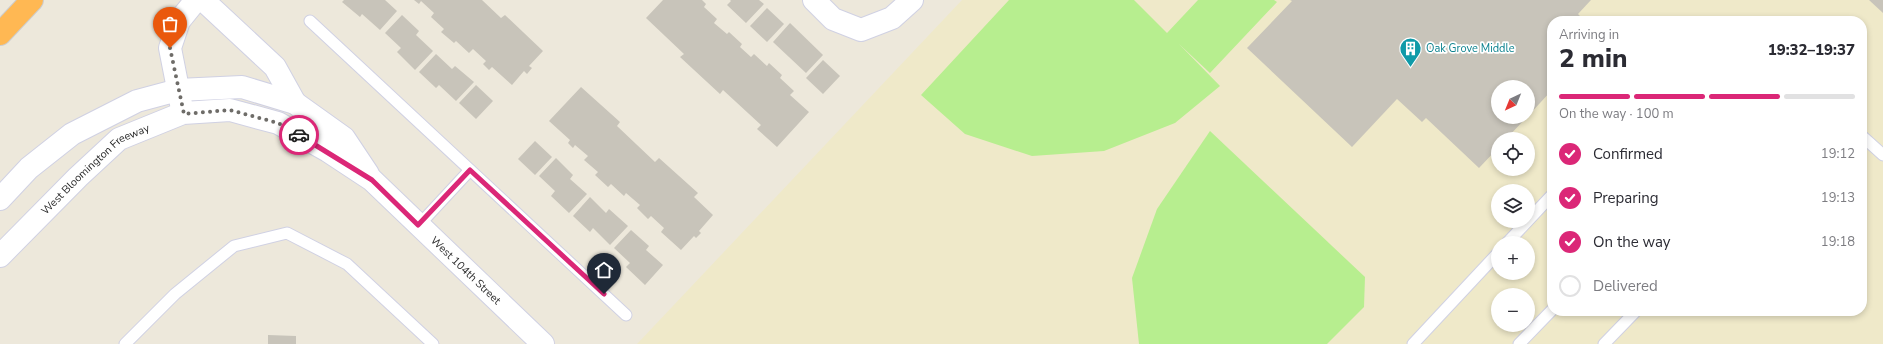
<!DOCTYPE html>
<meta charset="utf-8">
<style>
body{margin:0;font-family:"Nunito Sans",sans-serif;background:#f7f7f7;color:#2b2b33;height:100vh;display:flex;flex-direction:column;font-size:15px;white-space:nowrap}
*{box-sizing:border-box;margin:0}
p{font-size:13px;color:#7c7c81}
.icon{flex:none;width:22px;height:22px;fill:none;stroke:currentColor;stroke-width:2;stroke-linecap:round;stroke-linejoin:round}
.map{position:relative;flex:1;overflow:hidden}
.drawer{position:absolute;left:1547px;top:16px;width:320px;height:300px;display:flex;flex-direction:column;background:#fff;border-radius:16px;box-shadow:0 2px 6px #0003}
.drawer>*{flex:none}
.needle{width:26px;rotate:223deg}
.buttons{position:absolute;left:1491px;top:80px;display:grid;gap:8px}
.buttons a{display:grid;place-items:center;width:44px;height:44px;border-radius:50%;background:#fff;box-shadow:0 2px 6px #0003;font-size:20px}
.pin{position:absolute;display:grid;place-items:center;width:34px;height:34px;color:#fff;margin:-41px -17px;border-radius:50% 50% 50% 0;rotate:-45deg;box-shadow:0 0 4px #0007}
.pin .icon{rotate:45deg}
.courier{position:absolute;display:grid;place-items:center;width:40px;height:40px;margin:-20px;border:3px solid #db2777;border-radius:50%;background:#fff;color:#222;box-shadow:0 1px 5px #0007}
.summary em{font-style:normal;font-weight:800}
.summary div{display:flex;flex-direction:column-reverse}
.summary{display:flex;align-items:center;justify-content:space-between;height:68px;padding:0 12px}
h1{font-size:26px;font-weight:800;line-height:30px}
.bar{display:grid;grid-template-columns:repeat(4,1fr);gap:6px 4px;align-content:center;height:48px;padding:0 12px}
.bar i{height:5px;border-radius:3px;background:#e1e1e2}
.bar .current{background:#db2777}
.bar p{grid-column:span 4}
ol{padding:0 12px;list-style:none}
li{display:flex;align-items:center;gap:12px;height:44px}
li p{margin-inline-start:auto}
li .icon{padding:4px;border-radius:50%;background:#db2777;color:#fff;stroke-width:4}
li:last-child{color:#7c7c81}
li i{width:22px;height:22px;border:2px solid #e1e1e2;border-radius:50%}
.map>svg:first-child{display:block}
</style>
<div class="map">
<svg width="1883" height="344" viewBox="0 0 1883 344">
<rect width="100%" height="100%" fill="#ede8db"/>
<path fill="#efe9c9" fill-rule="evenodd" d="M962 0H1883V344H637ZM1552 21H1862V311H1552ZM1498 87H1528V117H1498ZM1498 139H1528V169H1498ZM1498 191H1528V221H1498ZM1498 243H1528V273H1498ZM1498 295H1528V325H1498Z"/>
<g fill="#b7ee8f">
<polygon points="1009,0 1134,0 1167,33 1198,0 1274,0 1277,2 1210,73 1179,44 1220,86 1175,123 1104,151 1032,156 965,134 921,95"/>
<polygon points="1210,131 1365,277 1364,307 1327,344 1139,344 1132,278 1157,209"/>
</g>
<g fill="#c8c4ba">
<polygon points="344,0 385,0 397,11 380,30 362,14 360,17 342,2"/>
<polygon points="414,0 482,0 501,18 505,15 543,51 529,66 532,68 527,74 524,71 512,85 492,67 489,70 483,64 486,61 473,49 469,53 456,41 454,43 441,32 444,29 431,17 434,13 421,1 419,4"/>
<polygon points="663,0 702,0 706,4 704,7 717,19 714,23 727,34 729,32 742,44 740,47 751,57 754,54 767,66 769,63 782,75 780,78 794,91 790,95 809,112 777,147 757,129 761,125 723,90 720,94 680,57 684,54 646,18"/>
<polygon points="730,0 759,0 764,4 746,23 727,5 731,1"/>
<polygon points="1290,0 1591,0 1578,14 1585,21 1552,21 1552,90 1528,116 1528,87 1498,87 1498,117 1527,117 1506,139 1498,139 1498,148 1479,168 1426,118 1422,122 1397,99 1352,147 1247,48 1292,1"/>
<polygon points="1869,0 1883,0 1883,13"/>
<polygon points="767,8 784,24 767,42 750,26"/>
<polygon points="402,15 419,31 416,35 433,51 415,70 397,52 401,48 385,33"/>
<polygon points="790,23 823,55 806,73 773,42"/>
<polygon points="436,54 452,69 455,66 474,82 456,101 439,85 436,88 419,72"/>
<polygon points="823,60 840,76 823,94 806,78"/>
<polygon points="476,85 493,101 476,119 459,103"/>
<polygon points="581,87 620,122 617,126 655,162 659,158 698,193 694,197 713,215 699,231 701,233 696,238 694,236 681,250 661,232 664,228 651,216 648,219 637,208 640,205 626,193 624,196 611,184 608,187 595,175 598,172 584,160 588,156 575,145 573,148 568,143 570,140 549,121"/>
<polygon points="535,141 552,157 535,175 518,159"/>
<polygon points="556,158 573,175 570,179 587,194 569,213 551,196 555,191 539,176"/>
<polygon points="590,197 606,213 609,209 628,226 610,245 593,228 590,232 573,216"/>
<polygon points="631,230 649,246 646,250 663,265 645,285 626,267 630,263 614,248"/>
<polygon points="268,335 296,336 296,344 268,344"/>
</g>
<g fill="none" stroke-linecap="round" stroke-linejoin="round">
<defs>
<g id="lane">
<polyline points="310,21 626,315"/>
<polyline points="1862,136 1883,155"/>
<polyline points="419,225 470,170"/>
<polyline points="1507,243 1552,195"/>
<polyline points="125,344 175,294 234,246 287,233 347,264 433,344"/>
<polyline points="1413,344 1498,253"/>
<polyline points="1519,344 1552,310"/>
<polyline points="1604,344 1636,311"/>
</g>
<polyline id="street" points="814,0 833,19 861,30 892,18 912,0"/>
<g id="secondary">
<polyline points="203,0 275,67 295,103"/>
<polyline points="181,104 170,48 179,21 196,0"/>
<polyline points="0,199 29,168 72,134 137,101 178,90 242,87 295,103 344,138 368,174"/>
<path id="s1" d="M0 256 78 177 119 139 183 113 230 110 278 123 328 151 372 180 543 344"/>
</g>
<polyline id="highway" points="0,34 32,0"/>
</defs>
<use href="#lane" stroke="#d0d1e3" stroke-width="13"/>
<use href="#street" stroke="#d0d1e3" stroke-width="24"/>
<use href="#secondary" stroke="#d0d1e3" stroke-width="24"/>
<use href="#highway" stroke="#ccc" stroke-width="24"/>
<use href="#lane" stroke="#fff" stroke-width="11"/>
<use href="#street" stroke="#fff" stroke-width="22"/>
<use href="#secondary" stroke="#fff" stroke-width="22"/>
<use href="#highway" stroke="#ffb853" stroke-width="22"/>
</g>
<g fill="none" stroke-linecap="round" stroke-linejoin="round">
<polyline stroke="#6e6c68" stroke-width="4" stroke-dasharray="0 7.2" points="170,48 184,114 230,110 278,123 299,135"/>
<polyline stroke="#db2777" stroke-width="5" points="299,135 372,180 418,225 470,170 604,294"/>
</g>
<defs>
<symbol id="building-pin" viewBox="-11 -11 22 30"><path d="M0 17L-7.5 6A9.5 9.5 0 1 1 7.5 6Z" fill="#0f9aa8" stroke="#fff"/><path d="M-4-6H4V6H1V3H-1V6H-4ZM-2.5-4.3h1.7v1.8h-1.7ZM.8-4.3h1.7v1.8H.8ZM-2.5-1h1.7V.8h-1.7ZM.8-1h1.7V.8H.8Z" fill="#fff"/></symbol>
</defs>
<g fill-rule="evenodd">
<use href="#building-pin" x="1398" y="36" width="25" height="34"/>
</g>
<g text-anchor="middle" stroke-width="3.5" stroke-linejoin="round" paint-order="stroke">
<g font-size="11" fill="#0d838f" stroke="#fff" text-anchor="start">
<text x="1426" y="52">Oak Grove Middle</text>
</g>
<g font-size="11" fill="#2a2a2a" stroke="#fff">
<text dy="4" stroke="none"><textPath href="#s1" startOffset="130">West Bloomington Freeway</textPath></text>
<text dy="4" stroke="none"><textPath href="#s1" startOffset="573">West 104th Street</textPath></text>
</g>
</g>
</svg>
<div class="buttons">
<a><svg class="needle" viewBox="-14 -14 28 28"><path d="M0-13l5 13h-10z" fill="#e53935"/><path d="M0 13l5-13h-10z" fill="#7c7c81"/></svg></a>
<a><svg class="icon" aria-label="locate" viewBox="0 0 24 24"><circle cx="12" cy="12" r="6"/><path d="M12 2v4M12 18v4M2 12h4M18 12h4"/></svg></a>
<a><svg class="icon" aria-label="layers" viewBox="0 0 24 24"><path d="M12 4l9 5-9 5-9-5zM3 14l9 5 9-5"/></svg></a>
<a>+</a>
<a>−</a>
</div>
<div class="pin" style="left:170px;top:48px;background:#ea580c"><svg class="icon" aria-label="bag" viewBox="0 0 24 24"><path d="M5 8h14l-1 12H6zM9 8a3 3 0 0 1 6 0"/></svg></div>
<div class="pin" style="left:604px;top:294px;background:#1f2937"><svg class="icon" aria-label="home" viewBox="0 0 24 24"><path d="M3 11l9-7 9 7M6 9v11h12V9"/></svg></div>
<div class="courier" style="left:299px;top:135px"><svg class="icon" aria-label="car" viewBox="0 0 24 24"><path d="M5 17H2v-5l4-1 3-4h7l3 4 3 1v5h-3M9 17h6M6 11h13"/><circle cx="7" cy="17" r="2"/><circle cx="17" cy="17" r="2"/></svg></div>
<section class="drawer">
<div class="summary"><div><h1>2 min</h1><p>Arriving in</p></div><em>19:32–19:37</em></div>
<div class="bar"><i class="current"></i><i class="current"></i><i class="current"></i><i></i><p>On the way · 100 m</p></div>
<ol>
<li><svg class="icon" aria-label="check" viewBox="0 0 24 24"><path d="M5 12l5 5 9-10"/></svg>Confirmed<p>19:12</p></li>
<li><svg class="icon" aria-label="check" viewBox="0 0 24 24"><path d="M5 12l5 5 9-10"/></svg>Preparing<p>19:13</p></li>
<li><svg class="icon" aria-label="check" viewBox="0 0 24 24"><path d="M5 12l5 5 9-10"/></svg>On the way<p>19:18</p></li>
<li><i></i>Delivered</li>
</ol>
</section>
</div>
